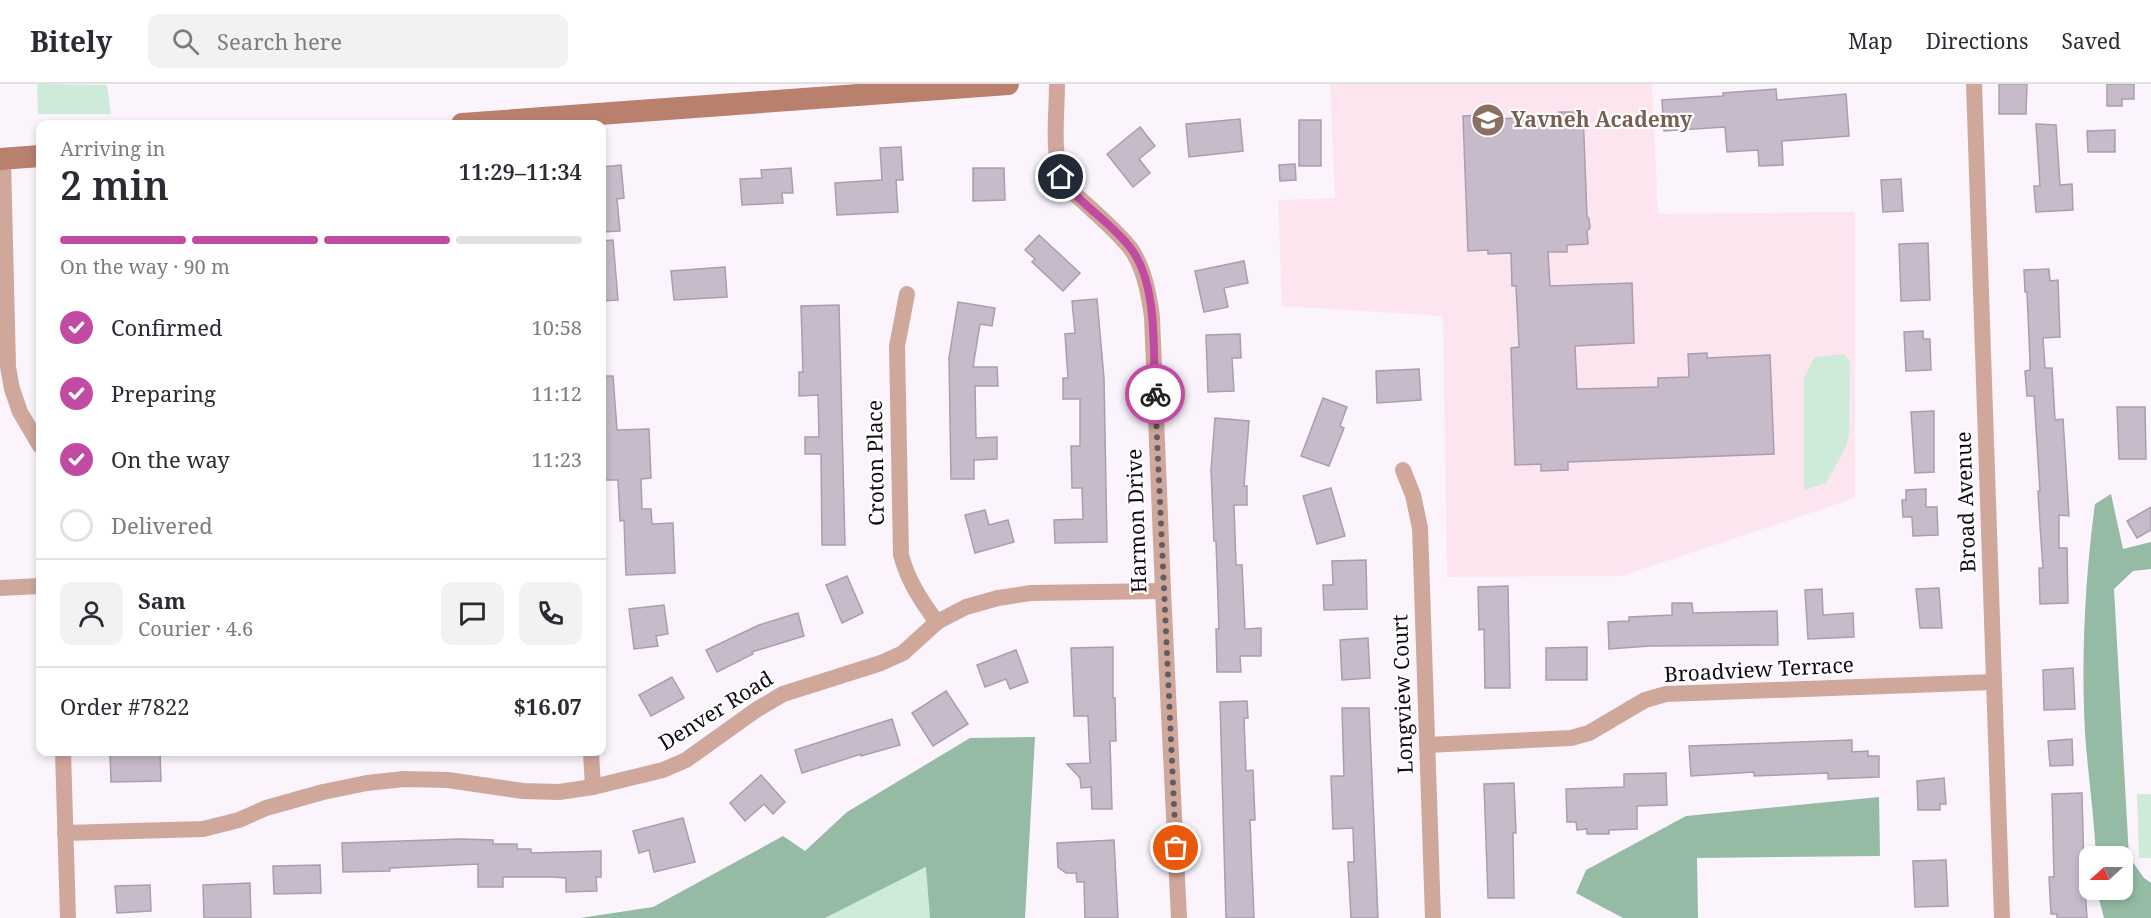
<!DOCTYPE html>
<meta charset="utf-8">
<style>
body{margin:0;font-family:"Noto Serif",serif;background:#f2f2f3;color:#2b2b33;height:100vh;display:flex;flex-direction:column;font-size:22px;white-space:nowrap}
*{box-sizing:border-box;margin:0}
p{font-size:20px;color:#7c7c81}
.icon{flex:none;width:33px;height:33px;fill:none;stroke:currentColor;stroke-width:2;stroke-linecap:round;stroke-linejoin:round}
.map{position:relative;flex:1;overflow:hidden}
.side{position:absolute;left:36px;top:36px;width:570px;height:636px;display:flex;flex-direction:column;background:#fff;border-radius:12px;box-shadow:0 3px 9px #0003}
.side>*{flex:none}
.needle{width:39px;rotate:249deg}
.controls{position:absolute;left:2079px;top:762px;display:grid;gap:12px}
.controls a{display:grid;place-items:center;width:54px;height:54px;border-radius:12px;background:#fff;box-shadow:0 3px 9px #0003;font-size:30px}
.pin{position:absolute;display:grid;place-items:center;width:51px;height:51px;color:#fff;margin:-26px;border:3px solid #fff;border-radius:50%;box-shadow:0 2px 6px #0007}
.courier{position:absolute;display:grid;place-items:center;width:60px;height:60px;margin:-30px;border:4px solid #c14ba2;border-radius:50%;background:#fff;color:#222;box-shadow:0 2px 8px #0007}
.headline em{font-style:normal;font-weight:600}
.headline div{display:flex;flex-direction:column-reverse}
.headline{display:flex;align-items:center;justify-content:space-between;height:102px;padding:0 24px}
h1{font-size:39px;font-weight:600;line-height:45px}
.bar{display:grid;grid-template-columns:repeat(4,1fr);gap:9px 6px;align-content:center;height:72px;padding:0 24px}
.bar i{height:8px;border-radius:4px;background:#e1e1e2}
.bar .selected{background:#c14ba2}
.bar p{grid-column:span 4}
.line{display:flex;align-items:center;gap:15px;padding:0 24px;border-top:2px solid #e1e1e2}
.line div{flex:1}
.round{display:grid;place-items:center;flex:none;width:63px;height:63px;border-radius:12px;background:#f2f2f3}
ol{padding:0 24px;list-style:none}
li{display:flex;align-items:center;gap:18px;height:66px}
li p{margin-inline-start:auto}
li .icon{padding:6px;border-radius:50%;background:#c14ba2;color:#fff;stroke-width:4}
li:last-child{color:#7c7c81}
li i{width:33px;height:33px;border:3px solid #e1e1e2;border-radius:50%}
header{display:flex;align-items:center;gap:36px;box-sizing:border-box;height:84px;padding:0 30px;background:#fff;border-bottom:2px solid #e1e1e2}
header strong{font-size:28px}
nav{display:flex;gap:33px;margin-inline-start:auto;font-size:21px}
.search{width:420px;height:54px;background:#f2f2f3;display:flex;align-items:center;gap:15px;box-sizing:border-box;padding:0 21px;border-radius:12px;color:#7c7c81;font-size:22px}
.map>svg:first-child{display:block}
</style>
<header>
<strong>Bitely</strong>
<div class="search"><svg class="icon" aria-label="search" viewBox="0 0 24 24"><circle cx="10" cy="10" r="6"/><path d="M15 15l6 6"/></svg>Search here</div>
<nav><a>Map</a><a>Directions</a><a>Saved</a></nav>
</header>
<div class="map">
<svg width="2151" height="834" viewBox="0 0 2151 834">
<rect width="100%" height="100%" fill="#fbf4fd"/>
<polygon fill="#fde5f0" points="1330,0 1652,0 1658,130 1855,128 1855,414 1621,492 1447,493 1443,232 1282,222 1278,116 1335,114"/>
<g fill="#ceead9">
<polygon points="37,0 107,1 111,30 38,30"/>
<polygon points="1844,270 1850,278 1849,351 1846,363 1826,399 1804,406 1804,294 1813,276 1816,273"/>
<polygon points="2137,710 2151,710 2151,774 2139,774"/>
<polygon points="927,783 930,834 825,834"/>
</g>
<g fill="#95bba5">
<path d="M2111 410 2123 465 2151 458V485L2133 487 2114 505 2129 773 2144 794 2151 799V834H2104L2097 807V806H2122V772H2096C2094 731 2088 690 2085 649 2081 575 2085 493 2095 420Z"/>
<polygon points="1035,653 1025,834 930,834 926,783 825,834 580,834 653,823 783,752 805,767 847,728 970,654"/>
<polygon points="1879,713 1880,772 1697,774 1698,834 1623,834 1576,809 1586,786 1686,732"/>
</g>
<g fill="#c7bbcb" stroke="#a99ead" stroke-width="1.5">
<polygon points="1999,0 2027,0 2026,30 1999,30"/>
<polygon points="2107,0 2134,0 2134,15 2122,15 2122,22 2107,22"/>
<polygon points="1776,5 1777,16 1846,10 1849,52 1782,57 1783,81 1759,82 1758,66 1727,68 1725,43 1664,47 1662,16 1723,12 1723,9"/>
<polygon points="1559,28 1583,28 1587,132 1589,135 1590,144 1587,147 1588,160 1567,161 1567,168 1548,168 1550,202 1632,199 1634,259 1575,262 1577,305 1658,303 1658,294 1689,293 1688,270 1707,269 1707,274 1770,271 1774,370 1568,378 1568,386 1541,387 1541,380 1515,381 1511,264 1519,263 1516,202 1512,202 1511,169 1488,170 1488,166 1468,167 1463,32 1487,31 1487,35 1559,33"/>
<polygon points="1240,35 1243,67 1189,73 1186,40"/>
<rect x="1299" y="36" width="22" height="46"/>
<polygon points="2036,40 2056,41 2060,101 2072,100 2073,126 2036,128 2034,102 2040,102"/>
<polygon points="1140,43 1155,62 1139,75 1150,89 1133,103 1107,70"/>
<polygon points="2115,46 2115,68 2088,68 2087,47"/>
<polygon points="901,63 903,96 896,96 898,128 837,131 835,99 882,96 880,64"/>
<polygon points="1295,80 1296,96 1280,97 1279,81"/>
<polygon points="621,81 624,114 617,115 620,147 602,148 602,83"/>
<polygon points="791,84 793,109 782,109 783,119 742,121 740,95 762,94 761,86"/>
<polygon points="973,84 1004,84 1005,116 973,117"/>
<polygon points="1901,95 1903,127 1883,128 1881,96"/>
<polygon points="1039,151 1080,189 1063,207 1032,178 1035,175 1025,166"/>
<polygon points="613,156 618,216 602,217 602,157"/>
<polygon points="1928,159 1930,216 1901,217 1899,160"/>
<polygon points="1244,177 1248,199 1224,204 1228,223 1204,228 1195,187"/>
<polygon points="725,183 727,213 674,216 671,187"/>
<polygon points="2049,185 2050,197 2058,196 2060,253 2043,254 2045,284 2052,284 2055,336 2063,335 2069,432 2059,431 2059,464 2067,464 2068,519 2040,520 2039,484 2043,484 2040,442 2038,407 2040,407 2034,312 2027,312 2025,287 2030,286 2030,277 2027,208 2025,208 2024,186"/>
<polygon points="1097,215 1104,294 1107,458 1055,459 1054,436 1083,435 1082,404 1072,404 1071,362 1080,362 1080,315 1063,315 1063,294 1068,294 1065,250 1075,249 1072,217"/>
<polygon points="958,218 995,224 992,242 980,240 973,283 997,283 998,302 975,302 976,354 997,353 997,375 974,376 974,395 951,395 949,274"/>
<polygon points="839,221 845,461 822,461 821,370 805,370 805,353 819,353 818,311 799,312 799,288 803,288 801,222"/>
<polygon points="1923,247 1923,255 1930,255 1931,286 1906,287 1904,248"/>
<polygon points="1240,250 1241,274 1232,274 1234,307 1208,308 1206,251"/>
<polygon points="1419,285 1421,316 1377,319 1376,287"/>
<polygon points="602,292 613,292 617,346 649,345 651,394 641,395 642,425 651,425 652,440 673,439 675,489 626,491 624,436 620,437 618,396 602,396"/>
<polygon points="1323,314 1347,323 1340,342 1344,344 1329,382 1301,372"/>
<polygon points="2117,323 2145,323 2146,375 2119,375"/>
<polygon points="1934,327 1934,388 1915,389 1911,328"/>
<polygon points="1215,334 1249,337 1244,402 1247,402 1247,421 1234,421 1236,481 1242,481 1245,545 1261,544 1261,572 1240,572 1241,588 1217,588 1216,545 1219,545 1216,457 1214,457 1211,386"/>
<polygon points="1331,404 1345,452 1317,460 1303,412"/>
<polygon points="1926,405 1926,423 1937,423 1938,451 1913,452 1912,433 1903,433 1902,416 1906,416 1906,406"/>
<polygon points="2151,423 2151,446 2137,454 2127,437"/>
<polygon points="985,426 989,441 1008,436 1014,458 975,469 965,431"/>
<polygon points="1366,476 1367,525 1324,526 1323,501 1333,501 1332,477"/>
<polygon points="847,492 863,529 842,539 826,501"/>
<polygon points="1508,502 1510,604 1485,604 1484,545 1479,546 1478,503"/>
<polygon points="1939,504 1942,544 1920,544 1916,505"/>
<polygon points="1822,505 1823,531 1853,529 1854,553 1808,555 1805,506"/>
<polygon points="1672,519 1692,519 1693,529 1777,527 1778,561 1650,562 1609,565 1608,538 1629,537 1629,533 1672,531"/>
<polygon points="664,521 668,550 656,552 658,562 634,565 629,525"/>
<polygon points="798,529 804,552 752,568 753,570 717,588 706,566 759,541"/>
<polygon points="1368,554 1370,594 1342,596 1340,556"/>
<polygon points="1113,563 1113,614 1115,614 1116,657 1110,657 1112,725 1092,725 1091,703 1081,704 1080,694 1067,680 1090,679 1088,632 1074,632 1071,564"/>
<polygon points="1587,563 1587,596 1546,596 1546,564"/>
<polygon points="1016,566 1028,598 1010,605 1006,595 985,603 977,581"/>
<polygon points="2073,584 2075,625 2044,626 2043,586"/>
<polygon points="672,593 684,614 651,632 639,611"/>
<polygon points="946,607 968,640 933,662 912,629"/>
<polygon points="1247,617 1248,634 1244,634 1246,687 1253,686 1255,736 1250,736 1254,834 1226,834 1220,618"/>
<polygon points="1342,624 1369,624 1378,834 1351,834 1348,778 1354,778 1353,744 1333,745 1331,692 1344,692"/>
<polygon points="892,635 900,661 861,672 861,670 802,689 795,666"/>
<polygon points="2072,655 2073,681 2050,682 2048,657"/>
<polygon points="1852,656 1852,668 1868,667 1868,672 1879,672 1879,693 1828,695 1828,689 1754,692 1754,688 1691,692 1689,662"/>
<polygon points="145,668 160,668 161,697 111,698 110,671 145,670"/>
<polygon points="1666,689 1667,721 1637,722 1637,745 1609,746 1609,750 1587,750 1587,745 1577,746 1576,738 1567,738 1566,705 1624,703 1624,690"/>
<polygon points="761,691 785,718 773,730 764,720 745,737 730,719"/>
<polygon points="1944,694 1946,720 1940,720 1940,726 1918,726 1917,697"/>
<polygon points="1514,699 1516,749 1513,749 1514,814 1488,814 1484,700"/>
<polygon points="2082,709 2084,791 2087,834 2057,834 2057,830 2051,830 2049,793 2054,793 2052,710"/>
<polygon points="683,734 695,778 654,788 649,766 639,769 633,747"/>
<polygon points="460,755 493,756 493,760 517,760 517,765 531,765 531,769 601,767 601,793 596,793 597,807 566,808 566,794 553,793 503,793 503,803 478,803 478,780 390,784 390,787 343,788 342,759"/>
<polygon points="1114,756 1118,834 1085,834 1084,798 1077,798 1076,789 1066,789 1058,783 1057,759"/>
<polygon points="1946,776 1948,822 1915,823 1913,777"/>
<polygon points="320,781 321,809 274,810 273,782"/>
<polygon points="250,799 251,834 204,834 203,801"/>
<polygon points="150,801 151,827 117,829 115,802"/>
</g>
<g fill="none" stroke-linecap="round" stroke-linejoin="round">
<g stroke="#d0a89b" stroke-width="16">
<path d="M1057 0C1057 28 1052 66 1061 91 1066 106 1078 112 1088 122 1101 134 1124 154 1133 168 1145 188 1149 211 1152 233L1163 507 1179 834"/>
<polyline points="1974,0 2002,834"/>
<polyline points="3,75 8,283 12,305 20,328 40,362"/>
<path d="M907 210 897 262 901 471C908 497 921 517 937 538"/>
<polyline points="1403,386 1413,411 1420,444 1433,834"/>
<polyline points="0,504 40,502"/>
<polyline points="1427,661 1571,654 1589,649 1645,616 1666,610 1994,598"/>
<polyline points="63,668 68,834"/>
<polyline points="591,668 593,703"/>
<polyline points="65,749 203,745 239,736 266,724 323,708 367,699 404,695 448,696 523,707 559,708 593,703 663,686 686,676 756,626 783,610 881,579 903,569 937,538 966,523 998,514 1031,509 1163,507"/>
</g>
<g stroke="#ba806e" stroke-width="22">
<polyline points="462,40 1008,0"/>
<polyline points="0,75 40,72"/>
</g>
</g>
<g fill="none" stroke-linecap="round" stroke-linejoin="round">
<polyline stroke="#625d63" stroke-width="6" stroke-dasharray="0 10.8" points="1155,310 1176,764"/>
<path stroke="#c14ba2" stroke-width="8" d="M1061 93C1079 121 1112 138 1132 166 1158 202 1153 267 1155 310"/>
</g>
<defs>
<symbol id="school-disc" viewBox="-11 -11 22 22"><circle r="9.5" fill="#8d6e63" stroke="#fff"/><path d="M0-5L7-2L0 1L-7-2ZM-4 1L0 2.5L4 1V4Q0 6-4 4Z" fill="#fff"/></symbol>
</defs>
<g fill-rule="evenodd">
<use href="#school-disc" x="1469" y="17" width="38" height="38"/>
</g>
<g text-anchor="middle" stroke-width="4.5" stroke-linejoin="round" paint-order="stroke">
<g font-size="21" font-weight="bold" fill="#785e54" stroke="#fff" text-anchor="start">
<text x="1511" y="43">Yavneh Academy</text>
</g>
<g font-size="21" fill="#0f0b10" stroke="#fff">
<text transform="translate(876 379) rotate(-91)" y="7">Croton Place</text>
<text transform="translate(1966 418) rotate(-92)" y="7">Broad Avenue</text>
<text transform="translate(1137 437) rotate(-92)" y="7">Harmon Drive</text>
<text transform="translate(1759 586) rotate(-3)" y="7">Broadview Terrace</text>
<text transform="translate(1403 610) rotate(-92)" y="7">Longview Court</text>
<text transform="translate(716 627) rotate(-32)" y="7">Denver Road</text>
</g>
</g>
</svg>
<div class="controls">
<a><svg class="needle" viewBox="-14 -14 28 28"><path d="M0-13l5 13h-10z" fill="#e53935"/><path d="M0 13l5-13h-10z" fill="#7c7c81"/></svg></a>
</div>
<div class="pin" style="left:1176px;top:764px;background:#ea580c"><svg class="icon" aria-label="bag" viewBox="0 0 24 24"><path d="M5 8h14l-1 12H6zM9 8a3 3 0 0 1 6 0"/></svg></div>
<div class="pin" style="left:1061px;top:93px;background:#1f2937"><svg class="icon" aria-label="home" viewBox="0 0 24 24"><path d="M3 11l9-7 9 7M6 9v11h12V9"/></svg></div>
<div class="courier" style="left:1155px;top:310px"><svg class="icon" aria-label="bike" viewBox="0 0 24 24"><circle cx="6" cy="16" r="4"/><circle cx="18" cy="16" r="4"/><path d="M6 16l4-8h5l3 8M10 8l3 8H6M13 5h3"/></svg></div>
<section class="side">
<div class="headline"><div><h1>2 min</h1><p>Arriving in</p></div><em>11:29–11:34</em></div>
<div class="bar"><i class="selected"></i><i class="selected"></i><i class="selected"></i><i></i><p>On the way · 90 m</p></div>
<ol>
<li><svg class="icon" aria-label="check" viewBox="0 0 24 24"><path d="M5 12l5 5 9-10"/></svg>Confirmed<p>10:58</p></li>
<li><svg class="icon" aria-label="check" viewBox="0 0 24 24"><path d="M5 12l5 5 9-10"/></svg>Preparing<p>11:12</p></li>
<li><svg class="icon" aria-label="check" viewBox="0 0 24 24"><path d="M5 12l5 5 9-10"/></svg>On the way<p>11:23</p></li>
<li><i></i>Delivered</li>
</ol>
<div class="line" style="height:108px"><a class="round"><svg class="icon" aria-label="person" viewBox="0 0 24 24"><circle cx="12" cy="8" r="4"/><path d="M4 21q1-7 8-7t8 7"/></svg></a><div><b>Sam</b><p>Courier · 4.6</p></div><a class="round"><svg class="icon" aria-label="chat" viewBox="0 0 24 24"><path d="M4 5h16v11H9l-5 4z"/></svg></a><a class="round"><svg class="icon" aria-label="phone" viewBox="0 0 24 24"><path d="M5 4h4l2 5-3 2q2 4 5 5l2-3 5 2v4C11 20 4 13 5 4z"/></svg></a></div>
<div class="line" style="height:78px"><div>Order #7822</div><b>$16.07</b></div>
</section>
</div>
